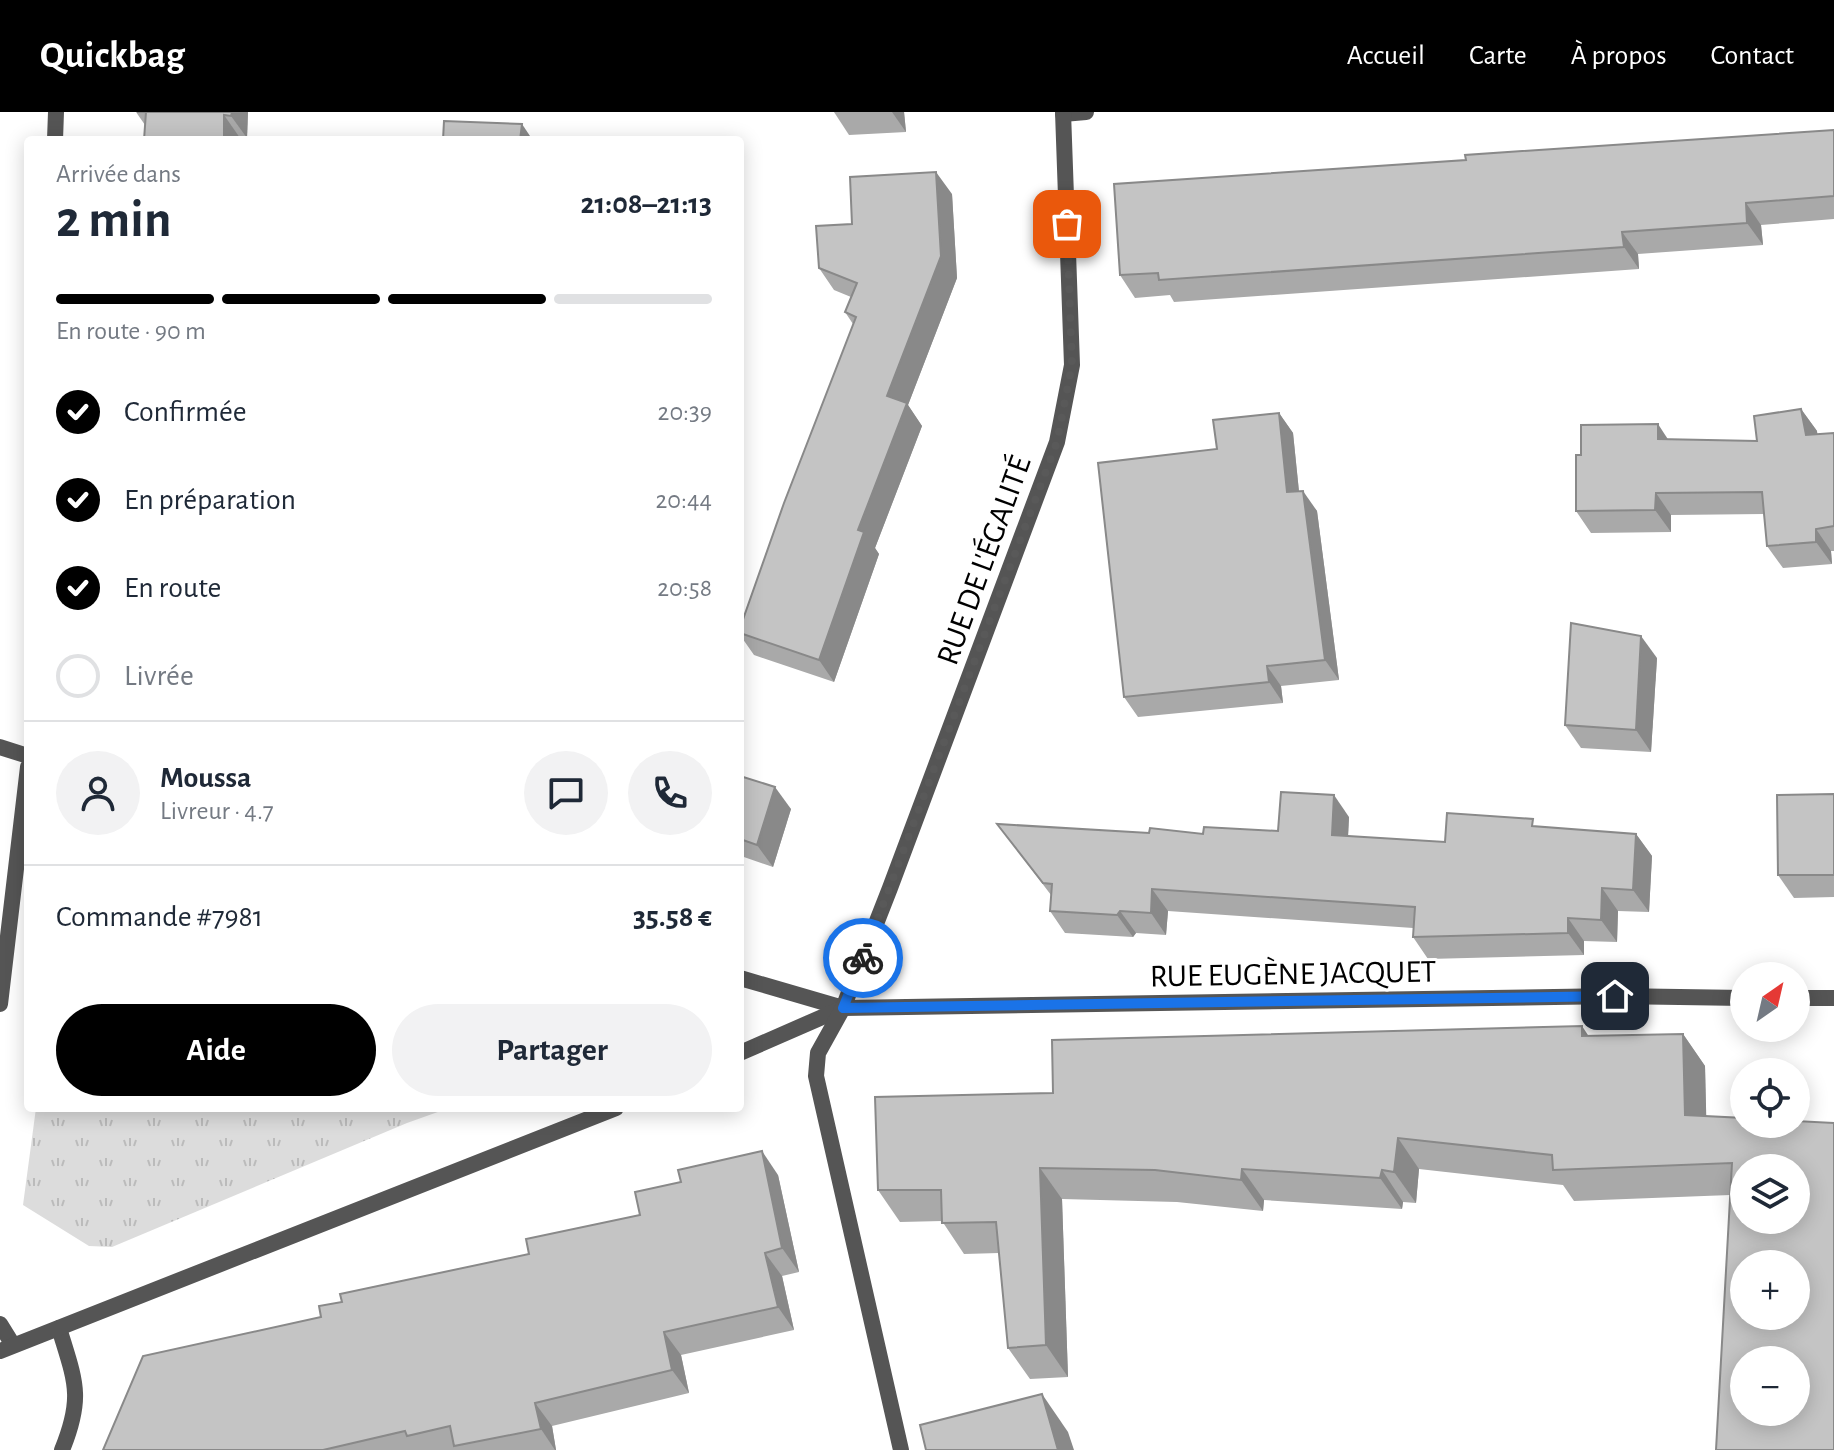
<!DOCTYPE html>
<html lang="fr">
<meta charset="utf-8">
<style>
body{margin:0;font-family:"Alegreya Sans",sans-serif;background:#f2f2f3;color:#1f2937;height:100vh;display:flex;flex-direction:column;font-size:30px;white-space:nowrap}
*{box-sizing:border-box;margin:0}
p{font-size:26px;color:#747a83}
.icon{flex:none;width:44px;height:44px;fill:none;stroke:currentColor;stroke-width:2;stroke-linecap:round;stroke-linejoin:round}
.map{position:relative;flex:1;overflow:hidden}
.drawer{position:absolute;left:24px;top:24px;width:720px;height:976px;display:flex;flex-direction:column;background:#fff;border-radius:8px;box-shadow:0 4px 20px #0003}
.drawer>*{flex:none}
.needle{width:52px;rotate:34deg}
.fabs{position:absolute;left:1730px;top:850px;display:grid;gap:16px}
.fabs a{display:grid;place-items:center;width:80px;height:80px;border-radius:50%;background:#fff;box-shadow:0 4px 20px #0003;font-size:40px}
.pin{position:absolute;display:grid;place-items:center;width:68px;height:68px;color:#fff;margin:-34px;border-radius:16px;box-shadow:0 4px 12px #0006}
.courier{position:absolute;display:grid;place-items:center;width:80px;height:80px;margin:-40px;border:6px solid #1a73e8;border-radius:50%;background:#fff;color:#222;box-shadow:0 2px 10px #0007}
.head em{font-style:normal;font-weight:700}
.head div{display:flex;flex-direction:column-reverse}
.head{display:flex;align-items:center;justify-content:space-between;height:136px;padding:0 32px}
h1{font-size:52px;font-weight:700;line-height:60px}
.bar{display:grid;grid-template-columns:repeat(4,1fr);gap:12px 8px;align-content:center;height:96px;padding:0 32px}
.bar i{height:10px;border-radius:6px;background:#e0e1e3}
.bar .current{background:#000}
.bar p{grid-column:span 4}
.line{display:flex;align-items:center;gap:20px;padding:0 32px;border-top:2px solid #e0e1e3}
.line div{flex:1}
.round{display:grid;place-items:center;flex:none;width:84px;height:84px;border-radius:42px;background:#f2f2f3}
ol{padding:0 32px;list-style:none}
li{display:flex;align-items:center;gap:24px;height:88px}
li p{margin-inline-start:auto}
li .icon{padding:8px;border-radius:50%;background:#000;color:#fff;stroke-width:4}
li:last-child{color:#747a83}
li i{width:44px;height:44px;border:4px solid #e0e1e3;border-radius:50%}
.primary-button{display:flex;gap:16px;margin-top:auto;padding:16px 32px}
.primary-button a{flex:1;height:92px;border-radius:48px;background:#000;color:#fff;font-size:32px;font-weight:700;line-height:92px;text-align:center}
.primary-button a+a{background:#f2f2f3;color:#1f2937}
header{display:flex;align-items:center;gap:48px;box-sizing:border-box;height:112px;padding:0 40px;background:#000;color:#fff}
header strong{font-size:38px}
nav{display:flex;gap:44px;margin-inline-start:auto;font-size:28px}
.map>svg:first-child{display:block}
</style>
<header>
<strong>Quickbag</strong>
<nav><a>Accueil</a><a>Carte</a><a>À propos</a><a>Contact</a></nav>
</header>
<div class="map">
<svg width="1834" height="1338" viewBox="0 0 1834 1338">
<defs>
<pattern id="grass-tufts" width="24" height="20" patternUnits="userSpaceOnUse" patternTransform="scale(2)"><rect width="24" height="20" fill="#dcdcdc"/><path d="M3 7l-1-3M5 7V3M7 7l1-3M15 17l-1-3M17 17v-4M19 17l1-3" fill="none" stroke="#bbb"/></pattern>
</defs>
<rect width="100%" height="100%" fill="#fff"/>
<polygon fill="url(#grass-tufts)" points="36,996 449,996 407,1011 112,1135 89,1134 23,1093"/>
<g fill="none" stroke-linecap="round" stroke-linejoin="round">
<g stroke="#555" stroke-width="16">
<polyline points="1063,2 1086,0"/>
<polyline points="55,28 56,0"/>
<polyline points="0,635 28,644"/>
<polyline points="740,866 843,896 1615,884 1744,886"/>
<polyline points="1796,886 1834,886"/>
<polyline points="0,892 28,655"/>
<polyline points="740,941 843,896"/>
<polyline points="0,1212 13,1233"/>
<path d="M59 1216C75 1269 84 1284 62 1338"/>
<polyline points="0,1239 616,996"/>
<polyline points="901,1338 816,964 818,941 843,896 890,776 1057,330 1072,253 1063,0"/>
</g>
</g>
<g fill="#a9a9a9">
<polygon points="136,0 248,0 247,26 145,13"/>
<polygon points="834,0 904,0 906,20 849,23"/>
<polygon points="1834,18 1834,107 1761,113 1763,133 1638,142 1639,157 1174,190 1170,183 1135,186 1120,163 1466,48"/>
<polygon points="952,82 957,166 908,293 922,314 875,436 879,442 834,570 754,543 740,523 740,516 853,212 845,200 851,185 834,178 819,156 852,112"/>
<polygon points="1801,297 1817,319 1817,322 1834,321 1834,439 1831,439 1832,452 1783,456 1767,434 1764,402 1671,403 1671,420 1591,421 1576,399 1581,343 1668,327 1757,329"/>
<polygon points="1279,301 1293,321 1299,379 1317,399 1339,568 1281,574 1283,591 1138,605 1124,585 1217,337"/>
<polygon points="1657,546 1651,640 1581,636 1565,613"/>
<polygon points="740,664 791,697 773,755 741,744 740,749"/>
<polygon points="1834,682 1834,785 1794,786 1778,763"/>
<polygon points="1349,705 1348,724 1445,730 1539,715 1636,722 1652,744 1649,800 1618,799 1617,830 1584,829 1584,843 1428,847 1413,825 1413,816 1168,799 1166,823 1136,821 1133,825 1065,821 1050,799 1051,783 997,712 1149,721 1203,722 1278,719"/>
<polygon points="1683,922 1705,954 1706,1004 1744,1006 1730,1083 1574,1089 1563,1073 1419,1057 1416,1091 1403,1090 1402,1097 1264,1088 1263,1099 1177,1090 1062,1087 1068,1265 1030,1267 1008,1236 999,1141 964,1142 942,1109 900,1110 878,1078 1053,981 1588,924"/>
<polygon points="778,1063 799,1160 782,1164 794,1218 681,1243 689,1281 552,1314 556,1338 103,1338 321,1205 342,1190 529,1142 640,1103"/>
</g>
<g fill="#898989">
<polygon points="232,0 248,0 247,26 231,4"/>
<polygon points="892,0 904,0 906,20"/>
<polygon points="224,3 240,26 240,28 224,28"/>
<polygon points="522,12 530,24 530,28 520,28"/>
<polygon points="936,60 952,82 957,166 908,293 922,314 875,436 879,442 834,570 819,548 858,418"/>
<polygon points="1746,91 1761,113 1763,133 1747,111"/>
<polygon points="1622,120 1638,142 1639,157 1624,135"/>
<polygon points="1801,297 1817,319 1821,345 1806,323"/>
<polygon points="1279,301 1293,321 1301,400 1287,380"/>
<polygon points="1658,312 1673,335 1658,327"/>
<polygon points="1303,379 1317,399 1339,568 1325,548"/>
<polygon points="1656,381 1671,403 1671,420 1655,398"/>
<polygon points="1816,417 1831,439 1832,452 1816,430"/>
<polygon points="1641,524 1657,546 1651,640 1636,618"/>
<polygon points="1267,554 1281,574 1283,591 1269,570"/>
<polygon points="775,675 791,697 773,755 757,733"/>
<polygon points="1334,683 1349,705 1347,745 1332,723"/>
<polygon points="1636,722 1652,744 1649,800 1633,778"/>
<polygon points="1602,776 1618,799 1617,830 1601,808"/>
<polygon points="1152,777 1168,799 1166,823 1151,801"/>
<polygon points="1120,799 1136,821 1133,825 1117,803"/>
<polygon points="1568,806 1584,829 1584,843 1568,821"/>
<polygon points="1582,914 1603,946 1582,924"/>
<polygon points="1683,922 1705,954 1707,1034 1685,1003"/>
<polygon points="1398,1026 1419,1057 1416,1091 1394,1060"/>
<polygon points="762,1039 778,1063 799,1160 782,1136"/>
<polygon points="1040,1056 1062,1087 1068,1265 1046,1233"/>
<polygon points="1242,1057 1264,1088 1263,1099 1241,1068"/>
<polygon points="1382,1058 1403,1090 1402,1097 1380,1066"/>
<polygon points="765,1141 782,1164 794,1218 778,1195"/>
<polygon points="664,1220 681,1243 689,1281 672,1258"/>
<polygon points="1042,1282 1068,1320 1074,1338 1058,1338"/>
<polygon points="535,1291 552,1314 556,1338 555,1338 541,1317"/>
</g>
<g fill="#c4c4c4" stroke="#898989" stroke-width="2" fill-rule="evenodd">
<polygon points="137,0 232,0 231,4 224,3 224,28 144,28 146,0"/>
<polygon points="444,9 522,12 520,28 443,28"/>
<polygon points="1834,18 1834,84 1746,91 1747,111 1622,120 1624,135 1159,168 1158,161 1120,163 1114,72 1466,48 1465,43"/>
<polygon points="936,60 941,144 887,284 907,291 858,418 864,420 819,548 740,521 740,516 784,391 856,205 845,200 857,171 819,156 816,114 852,112 850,65"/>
<polygon points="1801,297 1806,323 1834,321 1834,414 1816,417 1816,430 1767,434 1762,380 1656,381 1655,398 1576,399 1576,343 1581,343 1581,313 1658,312 1658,327 1757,329 1754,304"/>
<polygon points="1279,301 1287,380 1303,379 1325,548 1267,554 1269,570 1124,585 1098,351 1217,337 1213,308"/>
<polygon points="1571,511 1641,524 1636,618 1565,613"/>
<polygon points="740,664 775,675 757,733 740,727"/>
<polygon points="1281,680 1334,683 1332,723 1445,730 1447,701 1533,707 1532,714 1636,722 1633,778 1602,776 1601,808 1568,806 1568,821 1413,825 1415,795 1152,777 1151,801 1120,799 1117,803 1050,799 1052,772 1043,771 997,712 1149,721 1150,716 1203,722 1204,715 1278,719"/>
<polygon points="1834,682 1834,763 1778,763 1777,683"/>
<path d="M1582 914V924L1683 922 1685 1003 1744 1006V1012H1796V1009L1834 1011V1338H1716L1732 1051 1553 1058 1552 1043 1398 1026 1394 1060 1382 1058 1380 1066 1242 1057 1241 1068 1155 1058 1040 1056 1046 1233 1008 1236 996 1110 942 1111 941 1078H878L875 985 1053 981 1052 928ZM1744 1056H1796V1108H1744ZM1744 1152H1796V1204H1744ZM1744 1248H1796V1300H1744Z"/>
<polygon points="762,1039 782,1136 765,1141 778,1195 664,1220 672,1258 535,1291 541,1317 454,1334 450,1314 407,1324 405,1319 323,1338 103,1338 143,1244 321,1205 319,1194 342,1190 340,1182 529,1142 526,1127 640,1103 635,1080 681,1070 678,1058"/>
<polygon points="1042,1282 1058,1338 926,1338 920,1313"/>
</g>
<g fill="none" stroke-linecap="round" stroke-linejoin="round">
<polyline stroke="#595959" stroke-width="8" stroke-dasharray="0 14.4" points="863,846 1057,330 1072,253 1067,112"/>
<polyline stroke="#1a73e8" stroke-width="10" points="863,846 843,896 1615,884"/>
</g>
<g text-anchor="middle" stroke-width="6" stroke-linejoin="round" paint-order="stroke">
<g font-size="32" fill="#000" stroke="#fff">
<text transform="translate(983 448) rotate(-70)" y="11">RUE DE L'ÉGALITÉ</text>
<text transform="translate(1293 861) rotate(-1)" y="11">RUE EUGÈNE JACQUET</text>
</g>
</g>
</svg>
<div class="fabs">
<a><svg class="needle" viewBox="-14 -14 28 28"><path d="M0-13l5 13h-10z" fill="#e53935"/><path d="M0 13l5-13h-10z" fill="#747a83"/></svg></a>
<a><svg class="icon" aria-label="locate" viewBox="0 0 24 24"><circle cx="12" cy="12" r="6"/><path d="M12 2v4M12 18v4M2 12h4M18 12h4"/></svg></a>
<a><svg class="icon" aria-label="layers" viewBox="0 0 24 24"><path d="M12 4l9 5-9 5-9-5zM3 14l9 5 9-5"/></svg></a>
<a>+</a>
<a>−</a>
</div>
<div class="pin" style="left:1067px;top:112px;background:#ea580c"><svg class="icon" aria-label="bag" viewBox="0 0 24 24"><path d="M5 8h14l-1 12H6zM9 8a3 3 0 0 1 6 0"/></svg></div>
<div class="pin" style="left:1615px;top:884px;background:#1f2937"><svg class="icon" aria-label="home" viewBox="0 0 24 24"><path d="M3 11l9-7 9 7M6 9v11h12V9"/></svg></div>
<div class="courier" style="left:863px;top:846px"><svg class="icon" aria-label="bike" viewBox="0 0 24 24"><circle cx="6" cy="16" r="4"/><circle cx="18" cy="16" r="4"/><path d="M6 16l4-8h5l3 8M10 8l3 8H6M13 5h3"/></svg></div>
<section class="drawer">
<div class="head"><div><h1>2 min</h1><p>Arrivée dans</p></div><em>21:08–21:13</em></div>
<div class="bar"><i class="current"></i><i class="current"></i><i class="current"></i><i></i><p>En route · 90 m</p></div>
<ol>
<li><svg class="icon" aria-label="check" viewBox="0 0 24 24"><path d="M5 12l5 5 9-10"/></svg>Confirmée<p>20:39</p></li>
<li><svg class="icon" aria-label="check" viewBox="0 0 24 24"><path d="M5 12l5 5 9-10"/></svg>En préparation<p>20:44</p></li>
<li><svg class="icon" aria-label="check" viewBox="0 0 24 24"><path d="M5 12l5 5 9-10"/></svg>En route<p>20:58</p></li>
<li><i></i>Livrée</li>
</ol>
<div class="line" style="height:144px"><a class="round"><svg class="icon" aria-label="person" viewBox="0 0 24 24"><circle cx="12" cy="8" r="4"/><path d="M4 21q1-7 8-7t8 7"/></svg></a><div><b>Moussa</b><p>Livreur · 4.7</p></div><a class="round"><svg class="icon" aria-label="chat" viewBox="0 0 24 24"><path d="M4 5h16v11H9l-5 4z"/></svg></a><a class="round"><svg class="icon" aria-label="phone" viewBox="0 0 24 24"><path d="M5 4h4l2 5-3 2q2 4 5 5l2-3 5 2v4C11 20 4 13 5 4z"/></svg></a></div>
<div class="line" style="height:104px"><div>Commande #7981</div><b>35.58 €</b></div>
<div class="primary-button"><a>Aide</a><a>Partager</a></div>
</section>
</div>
